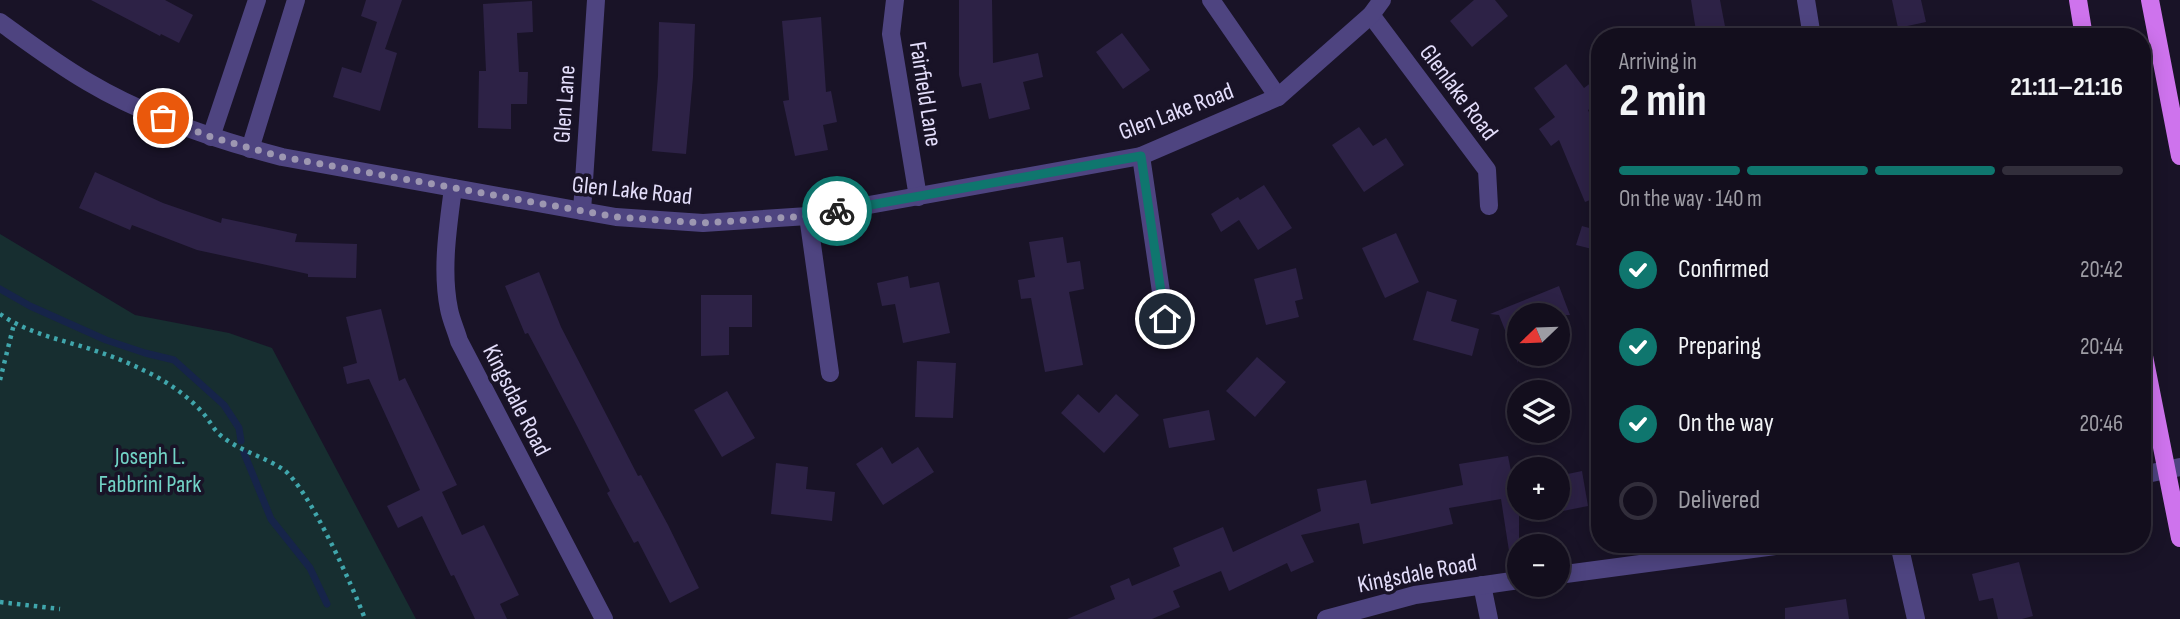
<!DOCTYPE html>
<meta charset="utf-8">
<style>
body{margin:0;font-family:"Sofia Sans Condensed",sans-serif;background:#201c2a;color:#f1f3f6;height:100vh;display:flex;flex-direction:column;font-size:26px;white-space:nowrap}
*{box-sizing:border-box;margin:0}
p{font-size:23px;color:#9d9ca4}
.icon{flex:none;width:38px;height:38px;fill:none;stroke:currentColor;stroke-width:2;stroke-linecap:round;stroke-linejoin:round}
.map{position:relative;flex:1;overflow:hidden}
.side{position:absolute;left:1591px;top:28px;width:560px;height:525px;display:flex;flex-direction:column;background:#130e1d;border-radius:28px;box-shadow:0 4px 18px #0003,0 0 0 2px #322e3b}
.side>*{flex:none}
.needle{width:46px;rotate:247deg}
.fabs{position:absolute;left:1507px;top:303px;display:grid;gap:14px}
.fabs a{display:grid;place-items:center;width:63px;height:63px;border-radius:50%;background:#130e1d;box-shadow:0 4px 18px #0003,0 0 0 2px #322e3b;font-size:35px}
.pin{position:absolute;display:grid;place-items:center;width:60px;height:60px;color:#fff;margin:-30px;border:4px solid #fff;border-radius:50%;box-shadow:0 2px 7px #0007}
.courier{position:absolute;display:grid;place-items:center;width:70px;height:70px;margin:-35px;border:5px solid #0f766e;border-radius:50%;background:#fff;color:#222;box-shadow:0 2px 9px #0007}
.overview em{font-style:normal;font-weight:700}
.overview div{display:flex;flex-direction:column-reverse}
.overview{display:flex;align-items:center;justify-content:space-between;height:119px;padding:0 28px}
h1{font-size:46px;font-weight:700;line-height:52px}
.bar{display:grid;grid-template-columns:repeat(4,1fr);gap:10px 7px;align-content:center;height:84px;padding:0 28px}
.bar i{height:9px;border-radius:5px;background:#322e3b}
.bar .on{background:#0f766e}
.bar p{grid-column:span 4}
ol{padding:0 28px;list-style:none}
li{display:flex;align-items:center;gap:21px;height:77px}
li p{margin-inline-start:auto}
li .icon{padding:7px;border-radius:50%;background:#0f766e;color:#fff;stroke-width:4}
li:last-child{color:#9d9ca4}
li i{width:38px;height:38px;border:4px solid #322e3b;border-radius:50%}
.map>svg:first-child{display:block}
</style>
<div class="map">
<svg width="2180" height="619" viewBox="0 0 2180 619">
<rect width="100%" height="100%" fill="#191327"/>
<polygon fill="#172e30" points="0,234 135,315 229,333 272,348 416,619 0,619"/>
<g fill="none" stroke-linecap="round" stroke-linejoin="round">
<g stroke="#162449" stroke-width="7">
<polyline points="0,289 30,306 106,340 145,353 174,360 224,405 239,428 241,441"/>
<polyline points="244,453 271,519 310,568 327,604"/>
</g>
</g>
<g fill="#2d2246">
<polygon points="91,0 165,0 193,15 179,43 161,34 160,36"/>
<polygon points="366,0 402,0 385,49 397,53 380,111 333,97 342,67 361,73 377,22 361,16"/>
<polygon points="959,0 992,0 993,63 1038,53 1043,77 1023,82 1030,109 989,119 981,83 962,87 959,75"/>
<polygon points="1474,0 1495,0 1508,16 1472,47 1450,21"/>
<polygon points="1691,0 1720,0 1727,37 1697,37"/>
<polygon points="1892,0 1921,0 1926,22 1898,28"/>
<polygon points="532,1 533,32 517,33 519,72 528,72 527,104 511,104 511,129 478,128 479,71 486,71 483,4"/>
<polygon points="821,17 826,92 831,91 837,122 823,125 828,150 795,156 783,101 789,100 782,21"/>
<polygon points="659,22 695,24 693,77 686,154 652,151 658,76"/>
<polygon points="1122,33 1150,70 1123,89 1096,52"/>
<polygon points="1566,64 1584,88 1600,76 1600,102 1588,110 1600,137 1600,196 1585,202 1559,140 1551,146 1539,129 1555,117 1534,88"/>
<polygon points="1359,127 1373,146 1386,138 1404,165 1364,192 1332,145"/>
<polygon points="95,172 163,203 221,223 222,218 297,234 295,242 357,244 356,278 308,277 308,274 197,250 132,225 130,230 79,208"/>
<polygon points="1264,185 1292,228 1258,250 1239,220 1221,232 1211,214 1238,197 1240,200"/>
<polygon points="1582,226 1600,231 1600,251 1576,245"/>
<polygon points="1396,233 1419,282 1385,298 1362,248"/>
<polygon points="1063,237 1067,263 1080,261 1084,289 1069,292 1083,365 1045,372 1031,298 1021,299 1018,280 1035,277 1029,242"/>
<polygon points="1296,268 1303,299 1295,301 1299,317 1266,325 1254,279"/>
<polygon points="539,272 561,327 638,476 641,475 668,525 699,588 670,603 638,541 634,543 607,493 610,491 577,426 528,333 525,334 505,286"/>
<polygon points="908,276 910,288 939,282 950,333 903,343 895,304 882,306 877,283"/>
<polygon points="1559,286 1570,315 1519,315 1518,363 1499,315 1490,314"/>
<polygon points="1427,291 1457,300 1451,321 1479,329 1472,356 1413,340"/>
<polygon points="701,295 752,295 752,327 729,327 729,355 701,356"/>
<polygon points="381,309 399,381 405,378 457,485 442,492 462,535 484,525 519,595 500,604 507,619 475,619 454,575 451,576 422,516 398,528 387,506 420,490 369,379 347,384 343,367 357,363 346,317"/>
<polygon points="1257,357 1286,382 1255,417 1226,391"/>
<polygon points="917,361 956,363 953,418 915,417"/>
<polygon points="727,391 755,438 722,457 694,410"/>
<polygon points="1078,394 1099,413 1116,394 1139,415 1104,453 1061,413"/>
<polygon points="1209,410 1215,440 1169,448 1163,419"/>
<polygon points="882,447 892,464 918,447 934,472 883,505 856,464"/>
<polygon points="1508,456 1514,486 1519,486 1519,550 1509,551 1501,499 1449,508 1453,524 1363,544 1359,523 1301,535 1314,562 1291,572 1287,563 1229,591 1221,571 1173,591 1180,607 1152,619 1067,619 1115,599 1110,586 1129,578 1132,586 1180,566 1173,548 1223,527 1233,552 1321,511 1317,489 1366,480 1371,504 1463,485 1459,464"/>
<polygon points="776,463 808,467 806,489 835,492 832,521 771,514"/>
<polygon points="1582,471 1588,506 1558,512 1558,476"/>
<polygon points="2019,562 2033,616 2022,619 1998,619 1993,598 1979,601 1972,574"/>
<polygon points="1846,599 1849,619 1785,619 1785,608"/>
</g>
<g fill="none" stroke-linecap="round" stroke-linejoin="round">
<g stroke="#40a6ac" stroke-width="4.5" stroke-dasharray="3.5 5" stroke-linecap="butt">
<path d="M0 314C30 335 65 340 99 352 114 357 129 363 143 370 165 380 187 395 203 413 209 420 213 428 219 434 238 451 264 456 284 470 309 489 353 587 365 619"/>
<polyline points="0,380 14,324"/>
<polyline points="0,602 60,609"/>
</g>
<g stroke="#4e4480" stroke-width="18">
<polyline points="895,0 891,34 918,197"/>
<polyline points="1211,0 1278,97"/>
<polyline points="1806,0 1812,37"/>
<polyline points="1371,15 1487,170 1489,206"/>
<path d="M0 22C29 43 57 64 88 82 147 117 216 140 282 157L582 211 616 217 703 223 808 216 1141 156 1278 97 1371 15 1382 0"/>
<polyline points="211,137 257,0"/>
<polyline points="250,149 296,0"/>
<polyline points="1141,156 1165,319"/>
<path d="M453 188C448 227 441 270 449 309 451 320 456 330 459 341L604 619"/>
<polyline points="582,211 596,0"/>
<polyline points="808,216 830,373"/>
<polyline points="2142,475 2180,467"/>
<polyline points="1899,544 1916,619"/>
<polyline points="1558,575 1790,544"/>
<polyline points="1482,585 1489,619"/>
<polyline points="1326,619 1415,595 1519,580"/>
</g>
<g stroke="#ce73ed" stroke-width="18">
<polyline points="2078,0 2084,37"/>
<polyline points="2150,0 2180,156"/>
<polyline points="2142,346 2180,538"/>
</g>
</g>
<g fill="none" stroke-linecap="round" stroke-linejoin="round">
<polyline stroke="#9d97b1" stroke-width="7" stroke-dasharray="0 12.6" points="163,118 211,137 282,157 616,217 703,223 808,216 837,211"/>
<polyline stroke="#0f766e" stroke-width="9" points="837,211 1141,156 1165,319"/>
</g>
<g text-anchor="middle" stroke-width="7" stroke-linejoin="round" paint-order="stroke">
<g font-size="24" fill="#e4defb" stroke="#191327">
<text transform="translate(1459 92) rotate(53)" y="8">Glenlake Road</text>
<text transform="translate(926 94) rotate(81)" y="8">Fairfield Lane</text>
<text transform="translate(564 104) rotate(-86)" y="8">Glen Lane</text>
<text transform="translate(1176 111) rotate(-21)" y="8">Glen Lake Road</text>
<text transform="translate(632 190) rotate(6)" y="8">Glen Lake Road</text>
<text transform="translate(517 400) rotate(63)" y="8">Kingsdale Road</text>
<text transform="translate(1417 573) rotate(-11)" y="8">Kingsdale Road</text>
</g>
<g font-size="24" fill="#72d3c6" stroke="#191327">
<text x="150" y="464">Joseph L.<tspan x="150" dy="28">Fabbrini Park</tspan></text>
</g>
</g>
</svg>
<div class="fabs">
<a><svg class="needle" viewBox="-14 -14 28 28"><path d="M0-13l5 13h-10z" fill="#e53935"/><path d="M0 13l5-13h-10z" fill="#9d9ca4"/></svg></a>
<a><svg class="icon" aria-label="layers" viewBox="0 0 24 24"><path d="M12 4l9 5-9 5-9-5zM3 14l9 5 9-5"/></svg></a>
<a>+</a>
<a>−</a>
</div>
<div class="pin" style="left:163px;top:118px;background:#ea580c"><svg class="icon" aria-label="bag" viewBox="0 0 24 24"><path d="M5 8h14l-1 12H6zM9 8a3 3 0 0 1 6 0"/></svg></div>
<div class="pin" style="left:1165px;top:319px;background:#1f2937"><svg class="icon" aria-label="home" viewBox="0 0 24 24"><path d="M3 11l9-7 9 7M6 9v11h12V9"/></svg></div>
<div class="courier" style="left:837px;top:211px"><svg class="icon" aria-label="bike" viewBox="0 0 24 24"><circle cx="6" cy="16" r="4"/><circle cx="18" cy="16" r="4"/><path d="M6 16l4-8h5l3 8M10 8l3 8H6M13 5h3"/></svg></div>
<section class="side">
<div class="overview"><div><h1>2 min</h1><p>Arriving in</p></div><em>21:11–21:16</em></div>
<div class="bar"><i class="on"></i><i class="on"></i><i class="on"></i><i></i><p>On the way · 140 m</p></div>
<ol>
<li><svg class="icon" aria-label="check" viewBox="0 0 24 24"><path d="M5 12l5 5 9-10"/></svg>Confirmed<p>20:42</p></li>
<li><svg class="icon" aria-label="check" viewBox="0 0 24 24"><path d="M5 12l5 5 9-10"/></svg>Preparing<p>20:44</p></li>
<li><svg class="icon" aria-label="check" viewBox="0 0 24 24"><path d="M5 12l5 5 9-10"/></svg>On the way<p>20:46</p></li>
<li><i></i>Delivered</li>
</ol>
</section>
</div>
